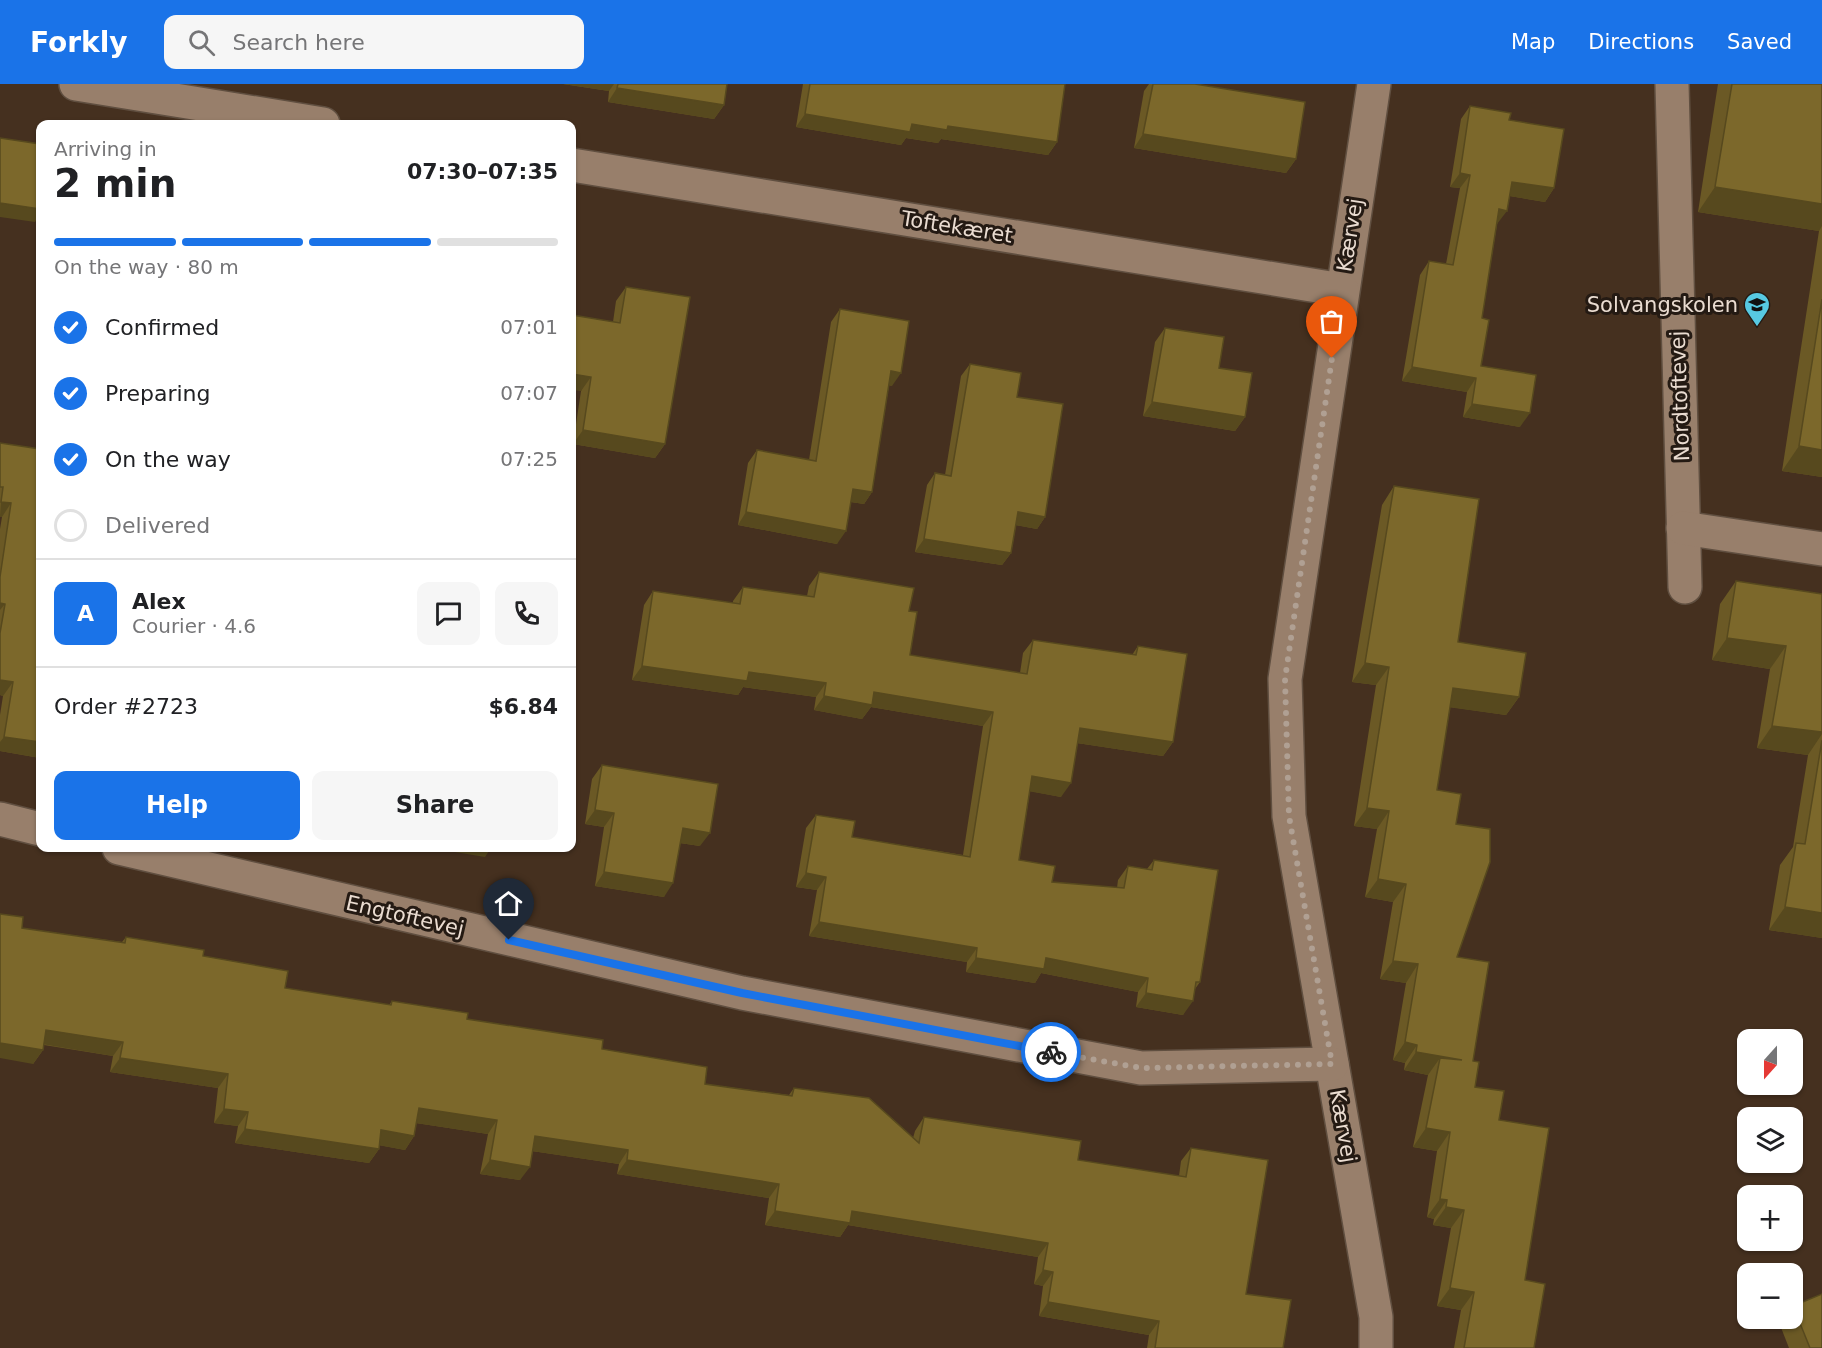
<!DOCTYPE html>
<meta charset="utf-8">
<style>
body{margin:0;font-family:"DejaVu Sans",sans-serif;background:#f6f6f6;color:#202124;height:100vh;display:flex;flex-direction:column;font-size:22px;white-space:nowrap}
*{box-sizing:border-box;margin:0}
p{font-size:20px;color:#757577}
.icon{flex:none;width:33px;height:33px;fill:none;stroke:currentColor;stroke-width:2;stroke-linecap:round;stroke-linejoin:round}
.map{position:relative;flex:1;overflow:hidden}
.sheet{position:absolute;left:36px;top:36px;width:540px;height:732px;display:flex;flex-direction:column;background:#fff;border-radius:12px;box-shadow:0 2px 4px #0004}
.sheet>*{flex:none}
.needle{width:39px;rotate:201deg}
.buttons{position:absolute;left:1737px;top:945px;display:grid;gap:12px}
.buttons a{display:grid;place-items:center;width:66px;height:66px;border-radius:12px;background:#fff;box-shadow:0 2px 4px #0004;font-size:30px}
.pin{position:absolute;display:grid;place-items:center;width:51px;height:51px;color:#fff;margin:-62px -26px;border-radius:50% 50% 50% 0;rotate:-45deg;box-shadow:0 0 6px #0007}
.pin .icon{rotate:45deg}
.courier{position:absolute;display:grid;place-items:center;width:60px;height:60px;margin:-30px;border:4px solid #1a73e8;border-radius:50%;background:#fff;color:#222;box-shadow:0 2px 8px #0007}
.overview em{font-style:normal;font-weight:600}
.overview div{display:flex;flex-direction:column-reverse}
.overview{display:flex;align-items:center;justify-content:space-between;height:102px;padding:0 18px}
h1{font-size:39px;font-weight:600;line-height:45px}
.bar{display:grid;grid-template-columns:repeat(4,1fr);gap:9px 6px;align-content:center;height:72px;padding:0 18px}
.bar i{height:8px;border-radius:4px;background:#e0e0e0}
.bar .on{background:#1a73e8}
.bar p{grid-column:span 4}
.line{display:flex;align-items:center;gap:15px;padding:0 18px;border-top:2px solid #e0e0e0}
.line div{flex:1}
.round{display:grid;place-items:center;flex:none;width:63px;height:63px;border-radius:12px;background:#f6f6f6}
ol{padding:0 18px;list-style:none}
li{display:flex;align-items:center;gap:18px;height:66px}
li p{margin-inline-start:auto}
li .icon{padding:6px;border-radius:50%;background:#1a73e8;color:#fff;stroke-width:4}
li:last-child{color:#757577}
li i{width:33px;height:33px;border:3px solid #e0e0e0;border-radius:50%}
.cta{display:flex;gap:12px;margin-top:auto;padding:12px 18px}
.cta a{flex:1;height:69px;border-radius:12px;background:#1a73e8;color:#fff;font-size:24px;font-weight:600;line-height:69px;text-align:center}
.cta a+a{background:#f6f6f6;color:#202124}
header{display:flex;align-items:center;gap:36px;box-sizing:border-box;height:84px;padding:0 30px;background:#1a73e8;color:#fff}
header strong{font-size:28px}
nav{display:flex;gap:33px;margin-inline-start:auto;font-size:21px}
.search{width:420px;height:54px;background:#f6f6f6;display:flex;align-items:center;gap:15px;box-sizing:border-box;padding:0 21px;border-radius:12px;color:#757577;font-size:22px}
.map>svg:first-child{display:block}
</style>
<header>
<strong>Forkly</strong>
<div class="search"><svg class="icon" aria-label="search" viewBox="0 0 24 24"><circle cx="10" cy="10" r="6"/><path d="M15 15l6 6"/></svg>Search here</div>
<nav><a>Map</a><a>Directions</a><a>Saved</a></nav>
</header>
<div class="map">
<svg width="1822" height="1264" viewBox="0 0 1822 1264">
<rect width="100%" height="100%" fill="#45301f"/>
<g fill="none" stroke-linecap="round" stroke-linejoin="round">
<defs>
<g id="street">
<polyline points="76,0 323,40"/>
<polyline points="1374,0 1285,595 1289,732 1376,1233 1376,1264"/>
<polyline points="1672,0 1685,503"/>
<polyline points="572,81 1342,206"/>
<polyline points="1683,444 1822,465"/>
<polyline points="0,735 40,745"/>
<polyline points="119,764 742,909 1141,984 1332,980"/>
</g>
</defs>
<use href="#street" stroke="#604f40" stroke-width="36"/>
<use href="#street" stroke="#987f6b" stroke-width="33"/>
</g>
<g fill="#6b5925">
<polygon points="563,0 727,0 724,21 714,35 608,18 609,7"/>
<polygon points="803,0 1065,0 1057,58 1048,71 941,55 938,59 906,54 901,61 796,43"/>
<polygon points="1149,0 1195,0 1296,75 1286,89 1134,64 1144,7"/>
<polygon points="1718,0 1822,0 1822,393 1782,387 1819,147 1698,128"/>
<polygon points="1470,22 1509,36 1554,104 1545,118 1510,112 1497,140 1482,234 1481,282 1520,343 1463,333 1467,308 1402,297 1420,191 1429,177 1446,180 1460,104 1450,103 1461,35"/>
<polygon points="626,203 665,360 655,374 573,360 581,307 613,238 616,217"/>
<polygon points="840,225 892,302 889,301 872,408 864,420 851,418 837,460 738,441 748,379 757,366 809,376 831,238"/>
<polygon points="1165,244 1245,333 1235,347 1143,332 1155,258"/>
<polygon points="970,280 1017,313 1045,433 1037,445 1016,441 1011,469 1002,481 915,468 927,401 935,389 945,391 961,292"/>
<polygon points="0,359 40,365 40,674 0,667 0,631 3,612 0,611 0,445 2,433 0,433"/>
<polygon points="1394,402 1458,558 1519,613 1506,631 1450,623 1437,706 1456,740 1457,873 1473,977 1475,1003 1499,1036 1525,1196 1534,1264 1454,1264 1461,1226 1437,1222 1451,1144 1433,1141 1434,1135 1427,1133 1437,1067 1413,1063 1428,991 1404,986 1405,979 1393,976 1406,899 1380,895 1393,818 1365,813 1377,745 1354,742 1376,601 1352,598 1382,421"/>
<polygon points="819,488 909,527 910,571 1020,589 1023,569 1033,556 1132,571 1138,562 1173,658 1163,672 1077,659 1061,713 1030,707 1019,776 1052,798 1117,804 1118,796 1128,782 1147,785 1154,776 1200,898 1195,905 1183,931 1136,923 1138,908 1041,889 1035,899 966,888 967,878 809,852 817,806 796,803 806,744 816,731 852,753 963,771 983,642 871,623 862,635 814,626 816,613 743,603 738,611 632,596 644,521 653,507 733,519 733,517 743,503 807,512 809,502"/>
<polygon points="1736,497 1822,510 1822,854 1769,846 1780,781 1793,763 1808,671 1757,664 1770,585 1712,576 1720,520"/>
<polygon points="602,681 700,762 680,759 664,813 595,802 604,743 585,740 592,695"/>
<polygon points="22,844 122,858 126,853 203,872 285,904 389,921 392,917 467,935 602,965 705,1000 789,1011 794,1004 913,1054 915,1047 924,1033 1078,1076 1179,1092 1181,1077 1191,1064 1246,1210 1283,1264 1147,1264 1149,1251 1039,1232 1043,1202 1034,1200 1038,1173 848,1141 840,1153 765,1141 769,1114 617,1090 619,1080 532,1067 520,1096 480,1090 488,1050 416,1039 414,1052 405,1066 379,1061 379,1065 369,1079 235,1059 238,1042 214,1039 218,1004 110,988 113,972 44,961 43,966 33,980"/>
<polygon points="1793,1222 1822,1264 1789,1264 1780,1241 1784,1234 1792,1234"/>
</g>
<g fill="#57491e">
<polygon points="563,0 614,0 609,7"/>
<polygon points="617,4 724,21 714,35 608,18"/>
<polygon points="805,30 948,42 1057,58 1048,71 941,55 938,59 906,54 901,61 796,43"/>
<polygon points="1143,50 1296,75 1286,89 1134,64"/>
<polygon points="1460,89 1470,91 1460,104 1450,103"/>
<polygon points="1512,98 1554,104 1545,118 1503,111"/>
<polygon points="1715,103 1822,120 1822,142 1819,147 1698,128"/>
<polygon points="0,119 40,125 40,131 35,138 0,133"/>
<polygon points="1499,125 1507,127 1497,140 1490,139"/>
<polygon points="1412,283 1476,294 1467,308 1402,297"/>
<polygon points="891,287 901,289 892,302 882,300"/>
<polygon points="572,290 591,293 581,307 572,306"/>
<polygon points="1152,318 1245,333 1235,347 1143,332"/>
<polygon points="1472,320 1530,329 1520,343 1463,333"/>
<polygon points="583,346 665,360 655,374 573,360"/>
<polygon points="1799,362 1822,366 1822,393 1782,387"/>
<polygon points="853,405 872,408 864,420 844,417"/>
<polygon points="1,418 11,419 2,433 0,433"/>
<polygon points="746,428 846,447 837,460 738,441"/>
<polygon points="1018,428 1045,433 1037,445 1009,440"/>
<polygon points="924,455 1011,469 1002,481 915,468"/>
<polygon points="0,519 5,520 0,526"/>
<polygon points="1727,554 1786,562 1770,585 1712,576"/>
<polygon points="1365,579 1389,583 1376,601 1352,598"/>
<polygon points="642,582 749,588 826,599 816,613 743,603 738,611 632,596"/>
<polygon points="0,596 13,598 3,612 0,611"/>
<polygon points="1453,604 1519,613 1506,631 1440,622"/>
<polygon points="874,608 993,628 983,642 871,623 862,635 814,626 824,612"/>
<polygon points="1772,642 1822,648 1822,650 1808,671 1757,664"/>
<polygon points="1080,644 1173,658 1163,672 1070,658"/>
<polygon points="4,653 40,658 40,674 0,667 0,658"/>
<polygon points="1032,692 1071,699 1061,713 1022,706"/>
<polygon points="1367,724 1389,727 1377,745 1354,742"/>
<polygon points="595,726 614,729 604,743 585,740"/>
<polygon points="683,744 710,749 700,762 673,758"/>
<polygon points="431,764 491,764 485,773"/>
<polygon points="604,788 673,799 664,813 595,802"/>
<polygon points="806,789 826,793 817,806 796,803"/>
<polygon points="1378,795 1406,800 1393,818 1365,813"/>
<polygon points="1785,823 1822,829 1822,854 1769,846"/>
<polygon points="819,838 977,864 967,878 809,852"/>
<polygon points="976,874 1046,874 1148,894 1138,908 1041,889 1035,899 966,888"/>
<polygon points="1393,877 1418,880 1406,899 1380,895"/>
<polygon points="1146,909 1193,917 1183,931 1136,923"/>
<polygon points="46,946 123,958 113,972 36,959"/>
<polygon points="1405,958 1417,961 1405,979 1393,976"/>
<polygon points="0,959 43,966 33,980 0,974"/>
<polygon points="1416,968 1462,976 1440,974 1428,991 1404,986"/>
<polygon points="120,974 228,990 218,1004 110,988"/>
<polygon points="419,1024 497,1036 488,1050 409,1038"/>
<polygon points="224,1025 248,1028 238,1042 214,1039"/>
<polygon points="1426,1044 1450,1048 1437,1067 1413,1063"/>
<polygon points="245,1045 379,1065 369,1079 235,1059"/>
<polygon points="381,1046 414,1052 405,1066 372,1060"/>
<polygon points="535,1052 628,1066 619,1080 525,1066"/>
<polygon points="490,1076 530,1083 520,1096 480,1090"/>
<polygon points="627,1076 779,1100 769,1114 617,1090"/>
<polygon points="1440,1115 1447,1116 1434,1135 1427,1133"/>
<polygon points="1446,1123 1464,1126 1451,1144 1433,1141"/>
<polygon points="775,1127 852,1127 1048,1159 1038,1173 848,1141 840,1153 765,1141"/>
<polygon points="1043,1186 1053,1188 1043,1202 1034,1200"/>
<polygon points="1450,1204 1474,1208 1461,1226 1437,1222"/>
<polygon points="1048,1218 1159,1237 1149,1251 1039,1232"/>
</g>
<g fill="#7c682b" stroke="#57491e" stroke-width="1.5">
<polygon points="618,0 727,0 724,21 617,4"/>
<polygon points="810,0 1065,0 1057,58 948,42 947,46 912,40 910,48 805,30"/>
<polygon points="1153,0 1195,0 1305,18 1296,75 1143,50"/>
<polygon points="1732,0 1822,0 1822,120 1715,103"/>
<polygon points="1470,22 1511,29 1509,36 1564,45 1554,104 1512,98 1507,127 1499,125 1482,234 1489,236 1481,282 1536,291 1530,329 1472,320 1476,294 1412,283 1429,177 1453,181 1470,91 1460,89"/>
<polygon points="0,54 40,60 40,125 0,119"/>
<polygon points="626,203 690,213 665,360 583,346 591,293 572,290 572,231 620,239"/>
<polygon points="1822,215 1822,366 1799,362"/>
<polygon points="840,225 909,237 901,289 891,287 872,408 853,405 846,447 746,428 757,366 816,377"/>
<polygon points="1165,244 1224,253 1219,284 1252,289 1245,333 1152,318"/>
<polygon points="970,280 1021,289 1017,313 1063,320 1045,433 1018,428 1011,469 924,455 935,389 951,392"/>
<polygon points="0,359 40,365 40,658 4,653 13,598 0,596 0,549 5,520 0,519 0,493 11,419 1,418 3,403 0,403"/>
<polygon points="1394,402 1479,415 1458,558 1526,569 1519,613 1453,604 1437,706 1461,710 1456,740 1490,745 1490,778 1457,873 1489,878 1473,977 1479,978 1475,1003 1504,1007 1499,1036 1549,1044 1525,1196 1545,1200 1534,1264 1464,1264 1474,1208 1450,1204 1464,1126 1446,1123 1447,1116 1440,1115 1450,1048 1426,1044 1440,974 1462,976 1416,968 1417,961 1405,958 1418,880 1393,877 1406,800 1378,795 1389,727 1367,724 1389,583 1365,579"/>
<polygon points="819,488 914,504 909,527 917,528 910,571 1027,590 1033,556 1136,571 1138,562 1187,570 1173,658 1080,644 1071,699 1032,692 1019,776 1055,782 1052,798 1124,804 1128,782 1152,786 1154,776 1218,786 1200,898 1196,898 1193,917 1146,909 1148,894 1046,874 1044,885 976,874 977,864 819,838 826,793 806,789 816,731 855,737 852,753 970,773 993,628 874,608 872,621 824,612 826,599 749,588 747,597 642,582 653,507 740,520 743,503 814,513"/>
<polygon points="1736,497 1822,510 1822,648 1772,642 1786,562 1727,554"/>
<polygon points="1822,656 1822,829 1785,823 1796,759 1805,760"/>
<polygon points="602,681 718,700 710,749 683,744 673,799 604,788 614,729 595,726"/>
<polygon points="0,830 23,833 22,844 125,859 126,853 204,866 203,872 288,887 285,904 391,921 392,917 468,929 467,935 603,956 602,965 707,983 705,1000 792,1012 794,1004 869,1014 919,1059 924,1033 1081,1057 1078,1076 1186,1093 1191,1064 1268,1076 1246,1210 1291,1216 1283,1264 1155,1264 1159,1237 1048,1218 1053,1188 1043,1186 1048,1159 852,1127 850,1139 775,1127 779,1100 627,1076 628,1066 535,1052 530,1083 490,1076 497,1036 419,1024 414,1052 381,1046 379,1065 245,1045 248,1028 224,1025 228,990 120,974 123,958 46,946 43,966 0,959"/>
<polygon points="1822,1210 1822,1264 1810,1264 1793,1222"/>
</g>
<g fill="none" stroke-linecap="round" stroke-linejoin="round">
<polyline stroke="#b0a093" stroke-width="6" stroke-dasharray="0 10.8" points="1051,968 1141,984 1332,980 1289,732 1285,595 1332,274"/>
<polyline stroke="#1a73e8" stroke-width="8" points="509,856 742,909 1051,968"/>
</g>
<defs>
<symbol id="school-pin" viewBox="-11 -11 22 30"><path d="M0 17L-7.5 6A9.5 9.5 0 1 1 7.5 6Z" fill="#57c9e2" stroke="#241a13"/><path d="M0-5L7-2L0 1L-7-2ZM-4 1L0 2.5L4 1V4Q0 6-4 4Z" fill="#111"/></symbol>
</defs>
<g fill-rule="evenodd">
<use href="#school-pin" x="1742" y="206" width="30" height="40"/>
</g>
<g text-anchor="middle" stroke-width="6" stroke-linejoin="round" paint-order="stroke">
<g font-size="21" fill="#eadcd1" stroke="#241a13">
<text transform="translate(957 143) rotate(9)" y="7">Toftekæret</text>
<text transform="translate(1350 151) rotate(-81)" y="7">Kærvej</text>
<text transform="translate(1680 312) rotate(-92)" y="7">Nordtoftevej</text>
<text transform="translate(405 832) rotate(13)" y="7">Engtoftevej</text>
<text transform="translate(1343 1042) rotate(80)" y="7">Kærvej</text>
</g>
<g font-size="21" fill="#eadcd1" stroke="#241a13" text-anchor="end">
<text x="1738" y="228">Solvangskolen</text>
</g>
</g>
</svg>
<div class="buttons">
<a><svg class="needle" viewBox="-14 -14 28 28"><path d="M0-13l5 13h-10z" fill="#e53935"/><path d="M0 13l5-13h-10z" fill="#757577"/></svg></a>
<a><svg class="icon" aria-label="layers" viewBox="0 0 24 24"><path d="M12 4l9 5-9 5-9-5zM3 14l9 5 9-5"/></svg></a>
<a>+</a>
<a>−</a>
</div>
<div class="pin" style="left:1332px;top:274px;background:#ea580c"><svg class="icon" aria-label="bag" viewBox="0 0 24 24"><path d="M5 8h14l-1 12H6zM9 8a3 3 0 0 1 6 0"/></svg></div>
<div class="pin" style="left:509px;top:856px;background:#1f2937"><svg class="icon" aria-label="home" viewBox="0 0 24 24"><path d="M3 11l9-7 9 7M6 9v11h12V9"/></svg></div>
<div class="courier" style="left:1051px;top:968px"><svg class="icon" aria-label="bike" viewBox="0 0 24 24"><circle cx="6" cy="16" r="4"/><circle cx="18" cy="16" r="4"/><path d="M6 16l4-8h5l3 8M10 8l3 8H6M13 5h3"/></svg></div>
<section class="sheet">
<div class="overview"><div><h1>2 min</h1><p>Arriving in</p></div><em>07:30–07:35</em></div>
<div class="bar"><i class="on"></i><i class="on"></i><i class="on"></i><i></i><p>On the way · 80 m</p></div>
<ol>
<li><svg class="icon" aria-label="check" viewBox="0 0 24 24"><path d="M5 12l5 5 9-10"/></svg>Confirmed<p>07:01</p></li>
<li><svg class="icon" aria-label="check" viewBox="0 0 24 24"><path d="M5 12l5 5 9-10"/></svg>Preparing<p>07:07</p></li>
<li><svg class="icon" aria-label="check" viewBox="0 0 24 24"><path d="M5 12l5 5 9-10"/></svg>On the way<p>07:25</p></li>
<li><i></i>Delivered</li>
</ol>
<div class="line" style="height:108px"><b class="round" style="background:#1a73e8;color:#fff">A</b><div><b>Alex</b><p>Courier · 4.6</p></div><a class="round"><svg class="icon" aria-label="chat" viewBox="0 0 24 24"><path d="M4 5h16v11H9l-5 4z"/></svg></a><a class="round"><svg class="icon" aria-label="phone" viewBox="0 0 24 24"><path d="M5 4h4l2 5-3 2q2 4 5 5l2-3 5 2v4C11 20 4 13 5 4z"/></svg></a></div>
<div class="line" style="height:78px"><div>Order #2723</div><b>$6.84</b></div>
<div class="cta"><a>Help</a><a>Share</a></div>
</section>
</div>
